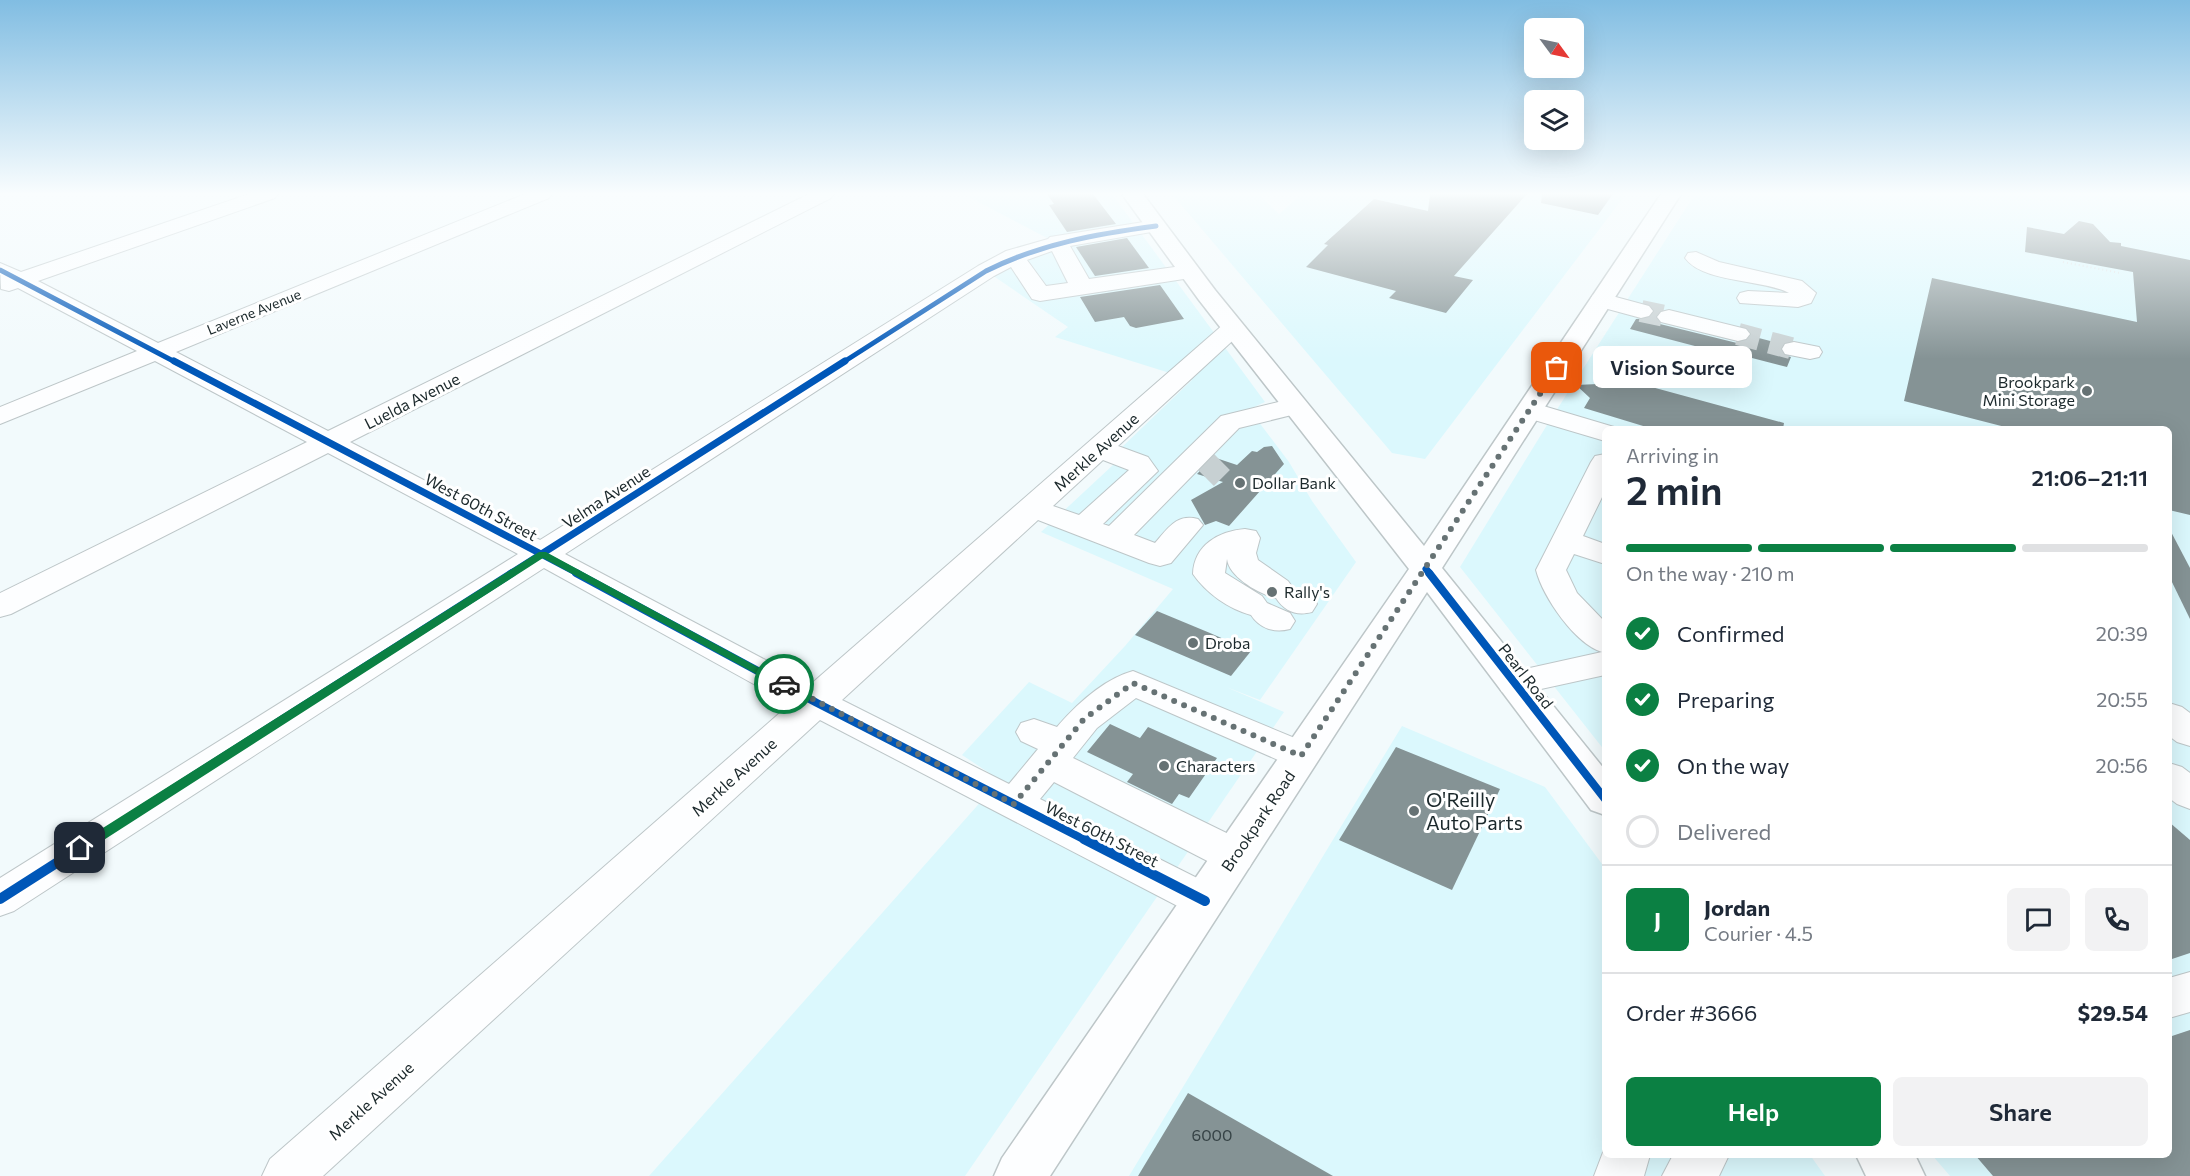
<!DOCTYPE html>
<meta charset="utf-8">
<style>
body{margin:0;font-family:Commissioner,sans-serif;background:#f2f2f3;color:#1f2937;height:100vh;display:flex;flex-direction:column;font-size:22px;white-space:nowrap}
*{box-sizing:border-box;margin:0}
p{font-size:20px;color:#747a83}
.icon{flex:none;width:33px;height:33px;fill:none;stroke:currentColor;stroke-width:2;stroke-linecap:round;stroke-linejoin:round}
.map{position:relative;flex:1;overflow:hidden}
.side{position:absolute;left:1602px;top:426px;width:570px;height:732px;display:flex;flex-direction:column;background:#fff;border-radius:9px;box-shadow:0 6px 24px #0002}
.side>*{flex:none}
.needle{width:39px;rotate:123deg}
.tools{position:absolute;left:1524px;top:18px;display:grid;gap:12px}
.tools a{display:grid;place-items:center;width:60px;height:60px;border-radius:9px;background:#fff;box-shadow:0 6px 24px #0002;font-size:30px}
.pin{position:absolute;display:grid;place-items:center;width:51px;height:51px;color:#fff;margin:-26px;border-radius:12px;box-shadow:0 3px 9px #0006}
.courier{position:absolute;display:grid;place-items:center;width:60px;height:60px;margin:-30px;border:4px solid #0b8043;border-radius:50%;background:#fff;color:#222;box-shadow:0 2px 8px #0007}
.bubble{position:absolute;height:42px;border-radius:9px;background:#fff;box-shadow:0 6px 24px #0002;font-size:20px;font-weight:600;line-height:42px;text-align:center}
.overview em{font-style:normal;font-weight:600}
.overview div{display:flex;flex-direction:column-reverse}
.overview{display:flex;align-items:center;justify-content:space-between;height:102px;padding:0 24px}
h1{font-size:39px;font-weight:600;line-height:45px}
.bar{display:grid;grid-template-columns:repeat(4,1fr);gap:9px 6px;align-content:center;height:72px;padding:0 24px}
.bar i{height:8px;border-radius:4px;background:#e0e1e3}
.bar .active{background:#0b8043}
.bar p{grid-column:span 4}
.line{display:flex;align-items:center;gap:15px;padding:0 24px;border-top:2px solid #e0e1e3}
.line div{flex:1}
.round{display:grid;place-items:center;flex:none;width:63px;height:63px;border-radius:9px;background:#f2f2f3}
ol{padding:0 24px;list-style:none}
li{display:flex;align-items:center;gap:18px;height:66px}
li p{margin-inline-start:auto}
li .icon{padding:6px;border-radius:50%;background:#0b8043;color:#fff;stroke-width:4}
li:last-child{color:#747a83}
li i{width:33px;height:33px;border:3px solid #e0e1e3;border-radius:50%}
.button{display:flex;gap:12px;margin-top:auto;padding:12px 24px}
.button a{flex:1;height:69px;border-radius:9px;background:#0b8043;color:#fff;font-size:24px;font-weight:600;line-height:69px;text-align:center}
.button a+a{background:#f2f2f3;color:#1f2937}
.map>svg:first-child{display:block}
</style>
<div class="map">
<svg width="2190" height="1176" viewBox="0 0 2190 1176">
<rect width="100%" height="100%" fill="#f2fafc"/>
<g fill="#dbf8fd">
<polygon points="963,194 1112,194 1265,402 1243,412 1258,421 1289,462 1312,501 1356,562 1260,700 1226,687 1284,712 965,1176 649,1176 1000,780 962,755 1029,682 1072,703 1125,646 1173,589 1041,532 1128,451 1139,454 1121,448 1192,380 1055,337 1068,327 992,275 1047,238"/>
<polygon points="1172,194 1258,194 1279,214 1302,194 1626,194 1425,459 1392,453"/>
<polygon points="1695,194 2190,194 2190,1176 1950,1176 1932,1155 2169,1155 2169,429 1605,429 1605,751 1460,567 1547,425"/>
<polygon points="1402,726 1545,787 1605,868 1605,1155 1810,1155 1825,1176 1129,1176"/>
</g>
<g fill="#859395">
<polygon points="1047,194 1093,194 1116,224 1067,232 1049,205 1054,204"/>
<polygon points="1430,194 1527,194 1454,276 1473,280 1446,313 1389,298 1396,291 1306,267 1328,245 1324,244 1374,199 1428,211"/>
<polygon points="1542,194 1613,194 1598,215 1541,203"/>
<polygon points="2079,221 2093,224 2110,242 2121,243 2121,246 2190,260 2190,515 2169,510 2169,429 2013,429 1904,401 1932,278 2137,322 2133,272 2025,252 2027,227 2064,234"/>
<polygon points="1127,238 1149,268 1095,276 1076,247"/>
<polygon points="1160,285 1184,319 1136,328 1130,326 1124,317 1095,322 1080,297"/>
<polygon points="1655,311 1659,311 1655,317 1660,324 1737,343 1747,341 1751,336 1782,344 1780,350 1783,355 1791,357 1787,367 1752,358 1752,361 1630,329 1636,319 1650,318"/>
<polygon points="1604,374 1784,423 1783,429 1653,429 1584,408 1590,398 1576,385 1598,384"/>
<polygon points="1272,446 1284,464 1229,526 1216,521 1205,525 1191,500 1223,482 1197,474 1213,457 1237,465 1252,451 1257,452 1264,447"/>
<polygon points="2169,528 2190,568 2190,619 2169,576"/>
<polygon points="1157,611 1210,633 1251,651 1231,676 1135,635"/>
<polygon points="1110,724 1140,738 1148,727 1217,758 1189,798 1179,794 1172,804 1127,782 1133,774 1087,752"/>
<polygon points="1396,747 1500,789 1452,890 1339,840"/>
<polygon points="2169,822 2190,840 2190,953 2169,960"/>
<polygon points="2190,1030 2190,1176 1993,1176 1975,1155 2169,1155 2169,1037"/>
<polygon points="1188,1093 1333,1176 1138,1176"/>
</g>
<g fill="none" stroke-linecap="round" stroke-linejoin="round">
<g stroke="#c7d0d2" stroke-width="22" stroke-dasharray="22 11" stroke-linecap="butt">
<polyline points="1641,311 1669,317"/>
<polyline points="1738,334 1794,349"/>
</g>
<polyline stroke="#c7d0d2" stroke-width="28" stroke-dasharray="28 14" stroke-linecap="butt" points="1204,476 1220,460"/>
<defs>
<g id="minor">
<path d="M249 194H278L275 198 38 281 158 343 525 194H552L549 198 176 352 328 431 809 194H834L831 198 350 442 540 540 978 266 1006 251 1048 239 1050 237 1156 220 1163 222 1166 226 1163 230 1070 246 1089 279 1189 265 1197 267 1200 272 1197 277 1040 301 1032 299 1011 267 994 276 565 554 811 684 1225 323 1233 321 1241 323 1245 328 1241 333 1118 446 1148 457 1158 471 1103 524 1109 526 1221 416 1295 398 1304 400 1308 406 1304 412 1239 428 1134 535 1155 543C1168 528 1177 513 1198 519L1203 525 1171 563 1160 566 1149 563 1038 520 842 700 1009 784 1038 749 1021 741 1016 732 1021 723 1034 719 1057 727C1076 705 1104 679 1133 671L1314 746 1319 756 1314 766 1301 770 1136 698 1097 728 1073 758 1249 844 1255 856 1249 868 1235 872 1221 868 1054 782 1040 799 1219 889 1225 901 1219 913 1205 919 1191 913 820 720 323 1176H262L270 1159 790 704 544 568 14 911 0 916V878L518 554 328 453 11 614 0 617V593L307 442 155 361 0 424V407L137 351 18 288 9 291 1 289 0 263 21 272ZM1052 251 1068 283 1046 286 1027 260ZM1103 460 1129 470 1079 515 1053 506Z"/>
<path d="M1696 252 1719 262 1802 281 1816 293 1811 303 1798 307 1740 303 1737 298 1740 293 1748 291 1789 293C1763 279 1703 283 1685 258L1688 253Z"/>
<polygon points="1601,293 1649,306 1653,311 1649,316 1641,318 1593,305 1590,300 1593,295"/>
<polygon points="1669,310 1746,329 1750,334 1746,339 1738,341 1661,322 1657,317 1661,312"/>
<polygon points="1794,342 1819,347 1822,352 1819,357 1810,359 1785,354 1782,349 1785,344"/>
<polygon points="1530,402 1614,427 1616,429 1605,429 1605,441 1521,416 1517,410 1521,404"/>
<path d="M1605 454V491L1583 536 1605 544V564L1574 554 1566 570 1577 593 1605 622V675L1514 695 1502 692 1497 683 1502 674 1602 652C1575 644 1543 597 1536 570L1591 462 1595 456Z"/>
<path d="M1245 529 1256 531 1260 538 1256 553 1258 560 1288 581 1293 588 1312 596 1317 604 1312 612C1297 616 1285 612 1276 598 1259 594 1229 577 1227 559L1225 573 1262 596 1267 603 1290 613 1295 621 1290 629C1275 633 1260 629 1251 615 1229 609 1206 593 1193 574 1194 545 1219 531 1245 529Z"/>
<polygon points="2169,703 2182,707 2190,713 2190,746 2177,742 2169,736"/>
<polygon points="2169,763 2182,767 2190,773 2190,809 2177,804 2169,798"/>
<polygon points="2190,972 2190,1012 2169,1018 2169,978"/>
<polygon points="1605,1147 1605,1155 1650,1155 1644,1176 1594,1176"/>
<polygon points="1673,1155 1729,1155 1719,1176 1662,1176"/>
</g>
<g id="major">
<polygon points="1122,194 1143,194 1215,290 1424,546 1661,194 1681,194 1442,568 1605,770 1605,815 1591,810 1427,592 1050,1176 994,1176 1002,1158 1409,569 1199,300"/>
<polygon points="1856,1155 1915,1155 1925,1176 1866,1176"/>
</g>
</defs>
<use href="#minor" stroke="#bdc6c8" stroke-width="2"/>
<use href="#major" stroke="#bdc6c8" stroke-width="3"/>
<polyline stroke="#dee1e2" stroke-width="2" stroke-dasharray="1 3" stroke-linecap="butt" points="2063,262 2120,273"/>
<use href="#minor" fill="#fdfeff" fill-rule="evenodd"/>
<use href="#major" fill="#fdfeff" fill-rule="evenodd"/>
<defs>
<g id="cycleway-far3">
<polyline points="0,270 177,363"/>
<path d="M842 363 986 271C1040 244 1096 234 1156 226"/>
</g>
<g id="cycleway-far2">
<polyline points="174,361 579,574"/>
<polyline points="1426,569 1430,574"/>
<polyline points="510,574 845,361"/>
</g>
<g id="cycleway-far1">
<polyline points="576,573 817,703 1087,841"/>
<polyline points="1429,573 1605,799"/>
<polyline points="91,841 512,573"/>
</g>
<g id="cycleway">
<polyline points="1084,839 1205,901"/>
<polyline points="0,899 94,839"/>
</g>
</defs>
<use href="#cycleway-far3" stroke="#fff" stroke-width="8"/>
<use href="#cycleway-far2" stroke="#fff" stroke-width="10"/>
<use href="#cycleway-far1" stroke="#fff" stroke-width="12"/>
<use href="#cycleway" stroke="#fff" stroke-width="14"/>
<use href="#cycleway-far3" stroke="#0057b8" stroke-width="5"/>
<use href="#cycleway-far2" stroke="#0057b8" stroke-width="7"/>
<use href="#cycleway-far1" stroke="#0057b8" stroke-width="8"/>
<use href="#cycleway" stroke="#0057b8" stroke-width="10"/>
</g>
<linearGradient id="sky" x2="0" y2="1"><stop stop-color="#81bde2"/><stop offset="0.54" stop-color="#f9fdfe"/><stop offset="1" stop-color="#f9fdfe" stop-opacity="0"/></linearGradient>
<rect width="2190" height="359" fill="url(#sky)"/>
<polygon fill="#0b8043" points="539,552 546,552 789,684 784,688 780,687 543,558 85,852 76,852 76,845"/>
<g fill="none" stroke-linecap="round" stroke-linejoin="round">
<polyline stroke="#667274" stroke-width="6" stroke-dasharray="0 10.8" points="784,684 1014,804 1084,719 1133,683 1301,756 1557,368"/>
</g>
<g fill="#667274" stroke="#fff" stroke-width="2">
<circle cx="2087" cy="391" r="6"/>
<circle cx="1240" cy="483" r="6"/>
<circle cx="1272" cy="592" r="6"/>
<circle cx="1193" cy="643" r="6"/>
<circle cx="1164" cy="766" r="6"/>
<circle cx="1414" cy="811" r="6"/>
</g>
<g text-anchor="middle" stroke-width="6" stroke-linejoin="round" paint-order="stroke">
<g font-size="14" fill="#1b282b" stroke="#fff">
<text transform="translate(254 312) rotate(-22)" y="5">Laverne Avenue</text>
</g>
<g font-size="16" fill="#1b282b" stroke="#fff" text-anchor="start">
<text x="2075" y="388" text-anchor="end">Brookpark<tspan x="2075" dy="18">Mini Storage</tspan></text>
<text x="1252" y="489">Dollar Bank</text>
<text x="1284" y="598">Rally's</text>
<text x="1205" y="649">Droba</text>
<text x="1176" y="772">Characters</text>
</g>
<g font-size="16" fill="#1b282b" stroke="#fff">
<text transform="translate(412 401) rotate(-27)" y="6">Luelda Avenue</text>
<text transform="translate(1096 452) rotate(-42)" y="6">Merkle Avenue</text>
<text transform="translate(606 497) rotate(-33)" y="6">Velma Avenue</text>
<text transform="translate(481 507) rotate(28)" y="6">West 60th Street</text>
<text transform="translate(1526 676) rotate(52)" y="6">Pearl Road</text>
<text transform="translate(734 777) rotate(-42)" y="6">Merkle Avenue</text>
<text transform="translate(1258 821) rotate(-56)" y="6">Brookpark Road</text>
<text transform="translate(1102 834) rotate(27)" y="6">West 60th Street</text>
<text transform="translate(371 1101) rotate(-42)" y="6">Merkle Avenue</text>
</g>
<g font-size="16" fill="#364346">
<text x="1212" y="1141">6000</text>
</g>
<g font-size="20" fill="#1b282b" stroke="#fff" text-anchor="start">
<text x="1426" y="807">O'Reilly<tspan x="1426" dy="23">Auto Parts</tspan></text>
</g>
</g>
</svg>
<div class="tools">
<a><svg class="needle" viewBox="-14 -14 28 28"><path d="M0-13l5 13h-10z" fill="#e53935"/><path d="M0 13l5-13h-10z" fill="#747a83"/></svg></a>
<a><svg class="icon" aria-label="layers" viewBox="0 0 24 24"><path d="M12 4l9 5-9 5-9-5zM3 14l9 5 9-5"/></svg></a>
</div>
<div class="pin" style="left:1557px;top:368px;background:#ea580c"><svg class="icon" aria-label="bag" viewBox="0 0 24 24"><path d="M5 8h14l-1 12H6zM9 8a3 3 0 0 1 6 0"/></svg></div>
<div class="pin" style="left:80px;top:848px;background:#1f2937"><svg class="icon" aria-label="home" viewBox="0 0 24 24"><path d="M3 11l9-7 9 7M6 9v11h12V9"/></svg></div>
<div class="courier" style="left:784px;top:684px"><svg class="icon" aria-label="car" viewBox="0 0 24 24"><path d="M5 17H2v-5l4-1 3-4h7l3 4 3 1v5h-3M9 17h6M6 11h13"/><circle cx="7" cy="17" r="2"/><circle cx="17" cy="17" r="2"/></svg></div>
<div class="bubble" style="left:1593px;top:346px;width:159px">Vision Source</div>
<section class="side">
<div class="overview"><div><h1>2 min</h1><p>Arriving in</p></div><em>21:06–21:11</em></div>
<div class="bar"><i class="active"></i><i class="active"></i><i class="active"></i><i></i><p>On the way · 210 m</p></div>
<ol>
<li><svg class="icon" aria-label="check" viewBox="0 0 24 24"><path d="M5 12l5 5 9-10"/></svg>Confirmed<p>20:39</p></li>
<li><svg class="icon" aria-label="check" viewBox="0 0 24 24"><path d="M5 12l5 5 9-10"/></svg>Preparing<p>20:55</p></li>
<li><svg class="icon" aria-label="check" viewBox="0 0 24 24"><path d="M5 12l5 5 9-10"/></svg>On the way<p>20:56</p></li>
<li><i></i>Delivered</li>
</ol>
<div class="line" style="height:108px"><b class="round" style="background:#0b8043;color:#fff">J</b><div><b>Jordan</b><p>Courier · 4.5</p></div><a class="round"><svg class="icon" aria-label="chat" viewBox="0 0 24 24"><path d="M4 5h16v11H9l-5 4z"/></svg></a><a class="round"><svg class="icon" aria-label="phone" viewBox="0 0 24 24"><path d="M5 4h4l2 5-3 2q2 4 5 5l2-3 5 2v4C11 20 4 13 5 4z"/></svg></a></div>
<div class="line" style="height:78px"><div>Order #3666</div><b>$29.54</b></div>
<div class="button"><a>Help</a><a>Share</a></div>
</section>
</div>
